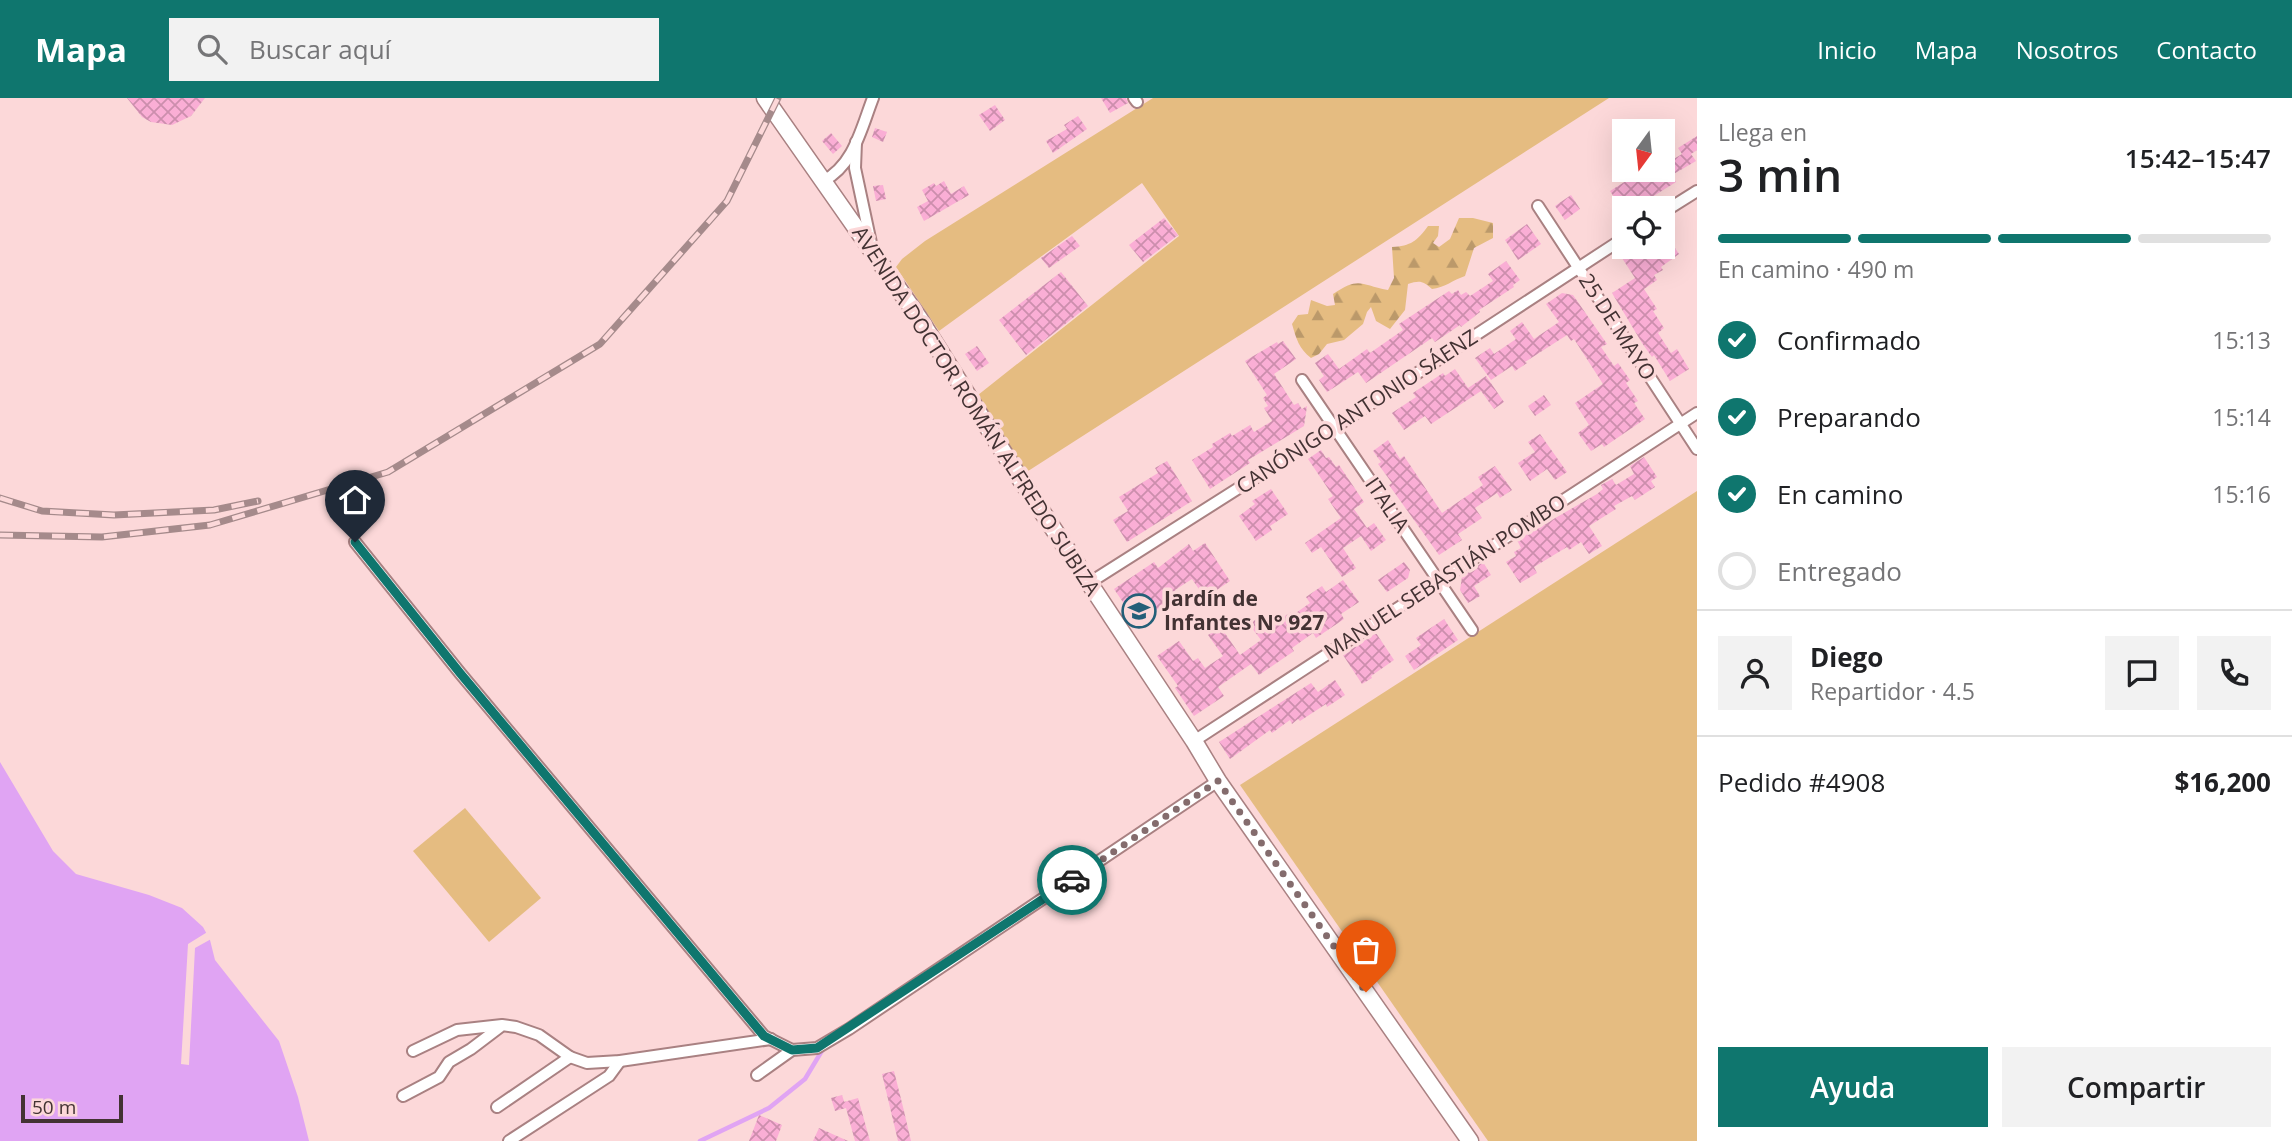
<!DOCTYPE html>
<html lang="es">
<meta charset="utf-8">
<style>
body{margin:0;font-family:"Open Sans",sans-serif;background:#f2f2f2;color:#202124;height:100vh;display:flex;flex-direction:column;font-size:26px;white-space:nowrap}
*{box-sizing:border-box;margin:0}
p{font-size:23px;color:#757577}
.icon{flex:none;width:38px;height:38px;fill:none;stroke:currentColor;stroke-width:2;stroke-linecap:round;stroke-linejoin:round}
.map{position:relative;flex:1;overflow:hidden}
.side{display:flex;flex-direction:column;background:#fff;width:595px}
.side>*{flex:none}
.needle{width:46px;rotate:195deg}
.controls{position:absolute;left:1612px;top:21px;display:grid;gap:14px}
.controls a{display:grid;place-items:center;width:63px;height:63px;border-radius:0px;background:#fff;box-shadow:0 7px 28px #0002;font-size:35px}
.scale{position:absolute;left:21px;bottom:18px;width:102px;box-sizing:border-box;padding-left:7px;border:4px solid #433233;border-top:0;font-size:19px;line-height:24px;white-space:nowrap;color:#433233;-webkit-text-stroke:5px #fcd8d9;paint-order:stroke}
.pin{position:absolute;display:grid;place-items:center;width:60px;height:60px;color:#fff;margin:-72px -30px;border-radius:50% 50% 50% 0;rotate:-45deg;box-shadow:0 0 7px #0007}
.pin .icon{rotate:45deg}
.courier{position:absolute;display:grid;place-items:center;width:70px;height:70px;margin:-35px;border:5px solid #0f766e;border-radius:50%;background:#fff;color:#222;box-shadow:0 2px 9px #0007}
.headline em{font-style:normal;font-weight:600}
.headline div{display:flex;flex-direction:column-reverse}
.headline{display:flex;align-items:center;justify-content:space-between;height:119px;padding:0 21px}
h1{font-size:46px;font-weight:600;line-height:52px}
.bar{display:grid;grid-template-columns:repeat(4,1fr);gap:10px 7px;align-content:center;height:84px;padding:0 21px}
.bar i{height:9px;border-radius:5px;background:#e0e0e0}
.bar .on{background:#0f766e}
.bar p{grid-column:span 4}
.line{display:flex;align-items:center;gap:18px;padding:0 21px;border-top:2px solid #e0e0e0}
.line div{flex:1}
.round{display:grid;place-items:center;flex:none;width:74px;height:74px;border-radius:0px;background:#f2f2f2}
ol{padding:0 21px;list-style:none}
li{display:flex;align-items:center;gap:21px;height:77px}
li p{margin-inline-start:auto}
li .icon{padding:7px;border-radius:50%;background:#0f766e;color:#fff;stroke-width:4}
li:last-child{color:#757577}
li i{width:38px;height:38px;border:4px solid #e0e0e0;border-radius:50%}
.cta{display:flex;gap:14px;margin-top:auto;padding:14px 21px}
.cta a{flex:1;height:80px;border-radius:0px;background:#0f766e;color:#fff;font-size:28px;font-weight:600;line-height:80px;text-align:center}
.cta a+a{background:#f2f2f2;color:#202124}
header{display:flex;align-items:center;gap:42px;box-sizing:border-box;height:98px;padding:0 35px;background:#0f766e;color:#fff}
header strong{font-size:33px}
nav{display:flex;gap:38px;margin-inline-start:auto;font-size:24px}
.search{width:490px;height:63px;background:#f2f2f2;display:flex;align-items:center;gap:18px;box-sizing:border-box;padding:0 24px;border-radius:0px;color:#757577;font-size:26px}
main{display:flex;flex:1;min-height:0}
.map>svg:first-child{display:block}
</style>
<header>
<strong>Mapa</strong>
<div class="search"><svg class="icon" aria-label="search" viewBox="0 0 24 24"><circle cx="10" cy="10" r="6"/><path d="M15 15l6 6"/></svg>Buscar aquí</div>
<nav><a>Inicio</a><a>Mapa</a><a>Nosotros</a><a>Contacto</a></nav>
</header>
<main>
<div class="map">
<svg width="1697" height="1043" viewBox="0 0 1697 1043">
<defs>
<pattern id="forest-firs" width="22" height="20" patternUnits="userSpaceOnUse" patternTransform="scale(1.75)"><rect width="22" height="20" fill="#e5bc81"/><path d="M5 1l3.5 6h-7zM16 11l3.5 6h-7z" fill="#bb996a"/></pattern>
<pattern id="building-cross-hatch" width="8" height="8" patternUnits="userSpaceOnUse" patternTransform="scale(1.75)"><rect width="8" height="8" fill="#faaed5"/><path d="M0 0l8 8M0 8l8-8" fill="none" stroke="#cc8ead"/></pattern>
</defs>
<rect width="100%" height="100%" fill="#fcd8d9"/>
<g fill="#e5bc81">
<polygon points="1153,0 1609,0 1025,375 978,297 1179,138 1142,85 939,233 896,169 902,161 925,143"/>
<polygon points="1697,393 1697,1043 1488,1043 1240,687"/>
<polygon points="465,710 541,800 489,844 413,753"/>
</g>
<path fill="url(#forest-firs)" d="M1459 120H1473L1493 125V140L1474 150 1465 178C1453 182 1444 190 1432 191 1423 183 1420 182 1408 186L1405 212 1390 231 1376 223 1371 209 1367 214 1363 226 1344 242 1327 246 1319 256 1311 260C1299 251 1296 240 1292 226L1298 217 1308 216 1311 202 1327 208 1335 207 1333 196C1360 178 1360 187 1388 192L1394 180 1392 149C1411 148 1417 143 1428 128H1439L1438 138 1433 145 1439 149 1450 141Z"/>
<polygon fill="#e0a4f3" points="0,664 53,753 76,776 149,797 182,810 203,829 210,842 215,862 279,943 298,999 309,1043 0,1043"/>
<polygon fill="#fcd8d9" points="209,833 213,840 195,850 189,967 181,966 188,846"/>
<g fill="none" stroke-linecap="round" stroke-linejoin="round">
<polyline stroke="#e0a4f3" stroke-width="4.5" points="700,1043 769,1010 805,981 823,951"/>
</g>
<g fill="url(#building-cross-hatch)">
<polygon points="127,0 205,0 191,18 172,27 151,24 142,19"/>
<polygon points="1101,0 1126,0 1128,5 1110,15"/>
<polygon points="995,7 1005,22 990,33 979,17"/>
<polygon points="1078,18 1087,31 1053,55 1046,43 1067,31 1064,27"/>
<polygon points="875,30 887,34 883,44 872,39"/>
<polygon points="831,35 842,48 833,56 822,43"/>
<polygon points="1697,38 1697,52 1691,56 1696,63 1672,77 1676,84 1641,106 1640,104 1629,110 1624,110 1624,114 1610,93 1634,78 1638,84 1657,72 1662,72 1662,68 1682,56 1678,50"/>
<polygon points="944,83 951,96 964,88 969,97 924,123 917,109 928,103 922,92 934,85 936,88"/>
<polygon points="883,87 886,101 876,103 873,88"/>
<polygon points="1571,97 1580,111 1565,122 1555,108"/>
<polygon points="1164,120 1178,137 1143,164 1129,147"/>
<polygon points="1527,126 1541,146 1518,162 1505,142"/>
<polygon points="1662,131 1679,156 1661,169 1663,172 1654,177 1657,182 1644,191 1657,211 1653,213 1664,230 1658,235 1671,255 1677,251 1689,271 1670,283 1654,257 1652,259 1642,245 1612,195 1635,180 1620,157 1632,149 1662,149"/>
<polygon points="1072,138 1080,148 1049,170 1041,160"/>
<polygon points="1506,163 1520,182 1513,187 1514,189 1479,212 1480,214 1461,229 1460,227 1435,244 1432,240 1366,285 1358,274 1327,294 1319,282 1324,278 1315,265 1328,256 1339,271 1367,251 1370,255 1403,232 1399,226 1449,193 1452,196 1458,192 1461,197 1466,194 1470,198 1493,183 1488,176"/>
<polygon points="1061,174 1088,208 1026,257 999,222"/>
<polygon points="1562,195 1573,197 1607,246 1601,249 1614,268 1618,265 1630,282 1626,285 1638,303 1634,305 1645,321 1604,349 1602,346 1591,353 1578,335 1589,327 1575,305 1603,286 1574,241 1571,243 1567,237 1525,264 1527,265 1515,273 1512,268 1491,282 1475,260 1490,250 1494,256 1516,241 1510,233 1522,224 1534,241 1559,224 1546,206"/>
<polygon points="1283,243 1296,261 1274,276 1294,307 1298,305 1302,311 1307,308 1304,328 1248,362 1250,365 1210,391 1192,362 1213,349 1212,346 1230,335 1232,338 1250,327 1254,334 1272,323 1264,310 1268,308 1263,300 1267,297 1245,263 1277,244 1278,246"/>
<polygon points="977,248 989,265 977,273 965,256"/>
<polygon points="1455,271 1468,290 1486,278 1504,304 1494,311 1481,293 1431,326 1425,318 1404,332 1392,315 1416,299 1413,295 1443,275 1445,278"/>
<polygon points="1544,297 1551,307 1535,318 1528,308"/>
<polygon points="1540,336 1567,374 1555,382 1547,371 1530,383 1518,365 1535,354 1528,344"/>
<polygon points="1388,342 1400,361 1404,358 1442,415 1483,387 1478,379 1495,368 1512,392 1500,400 1497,395 1475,410 1482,420 1458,436 1462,442 1439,457 1389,387 1392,385 1378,366 1381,364 1373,353"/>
<polygon points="1321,352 1326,360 1329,359 1336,369 1339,367 1364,404 1354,411 1367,430 1374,425 1386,442 1371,453 1361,438 1343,450 1356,470 1342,479 1321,449 1312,455 1305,445 1341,420 1328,401 1333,398 1308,361"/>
<polygon points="1644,359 1657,379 1651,383 1655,389 1635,402 1632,398 1614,408 1616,411 1589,428 1602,448 1589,456 1581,444 1569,452 1567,449 1534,469 1537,475 1520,485 1506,464 1516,458 1514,454 1521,450 1517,442 1597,396 1603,391 1601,387 1612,381 1616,387 1634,376 1630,368"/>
<polygon points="1167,363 1192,403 1127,444 1113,422 1128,413 1119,399 1158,375 1155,370"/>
<polygon points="1271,391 1288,416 1270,428 1272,432 1256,443 1239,418 1255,406 1252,403"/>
<polygon points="1205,445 1230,483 1205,500 1192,481 1175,492 1178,497 1137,525 1114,491 1154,464 1158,470 1189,446 1193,453"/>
<polygon points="1404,464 1410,472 1408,480 1387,494 1378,482"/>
<polygon points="1483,464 1491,477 1474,488 1480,498 1468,505 1460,492 1462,479"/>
<polygon points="1343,482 1359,504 1341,516 1344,521 1316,540 1313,535 1292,550 1294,553 1259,577 1251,566 1218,589 1224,598 1194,618 1175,590 1178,588 1157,558 1179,543 1193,563 1198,560 1205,570 1223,558 1208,537 1220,528 1240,557 1261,542 1249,526 1261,518 1265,525 1271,521 1274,525 1291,514 1293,517 1310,505 1306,499 1322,488 1326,494"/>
<polygon points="1444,521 1458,542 1414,572 1405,558 1421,547 1416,540"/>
<polygon points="1376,535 1394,562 1371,578 1372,580 1362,586 1343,557"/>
<polygon points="1335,582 1345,597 1327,609 1326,606 1300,623 1298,621 1292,626 1290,622 1272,635 1270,632 1230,661 1219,644 1311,585 1318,594"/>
<polygon points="894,973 903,1009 911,1043 898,1043 882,976"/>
<polygon points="842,997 845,1006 844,1004 858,1000 870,1043 855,1043 846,1010 835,1013 831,1000"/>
<polygon points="759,1017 782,1027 776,1043 749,1043"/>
<polygon points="819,1030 848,1043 813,1043"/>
</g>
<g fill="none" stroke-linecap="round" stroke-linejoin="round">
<defs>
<g id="minor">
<polyline points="1134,0 1137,4"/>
<polyline points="856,44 855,70 871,145"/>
<path d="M823 83C854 67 861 31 873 0"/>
<polyline points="1538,108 1697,351"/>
<polyline points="1662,115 1697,93"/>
<polyline points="1302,282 1472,532"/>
<polyline points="355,444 460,575 764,938 792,952"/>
<polyline points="1089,485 1335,329 1624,140"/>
<polyline points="1194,643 1697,315"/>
<polyline points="413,953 457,932 502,927 516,929 539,937 570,959 587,965 620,963 771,941"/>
<polyline points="757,977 792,952 817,950 849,931 1218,683"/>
<polyline points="403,998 439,979 449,964 471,951 500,929"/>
<polyline points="497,1009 570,959"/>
<polyline points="509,1043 609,978 620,963"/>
</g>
<polyline id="secondary" points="765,0 919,220 1019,379 1194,643 1218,683 1470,1043"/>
</defs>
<use href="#minor" stroke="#a98182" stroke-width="14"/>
<use href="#secondary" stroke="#a98182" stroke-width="19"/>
<use href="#minor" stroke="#fff" stroke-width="10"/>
<use href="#secondary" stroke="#fff" stroke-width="16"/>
<defs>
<g id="rail">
<polyline points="0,400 42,413 114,417 214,412 258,403"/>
<polyline points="0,437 102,439 210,427 388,374 600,246 727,103 778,0"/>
</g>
</defs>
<use href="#rail" stroke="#a58a8b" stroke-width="7"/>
<use href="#rail" stroke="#fcd8d9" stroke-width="4.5" stroke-dasharray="13" stroke-linecap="butt"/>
</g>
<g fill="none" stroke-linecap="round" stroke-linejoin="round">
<polyline stroke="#846c6d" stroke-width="7" stroke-dasharray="0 12.6" points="1072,782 1218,683 1366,894"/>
<polyline stroke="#0f766e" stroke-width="9" points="355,444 460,575 764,938 792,952 817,950 1072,782"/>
</g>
<defs>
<symbol id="school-ring" viewBox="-11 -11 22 22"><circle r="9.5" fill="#fcd8d9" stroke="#245f78" stroke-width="1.5"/><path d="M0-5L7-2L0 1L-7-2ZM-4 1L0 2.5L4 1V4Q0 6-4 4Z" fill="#245f78"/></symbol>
</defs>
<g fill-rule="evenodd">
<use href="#school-ring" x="1120" y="494" width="38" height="38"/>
</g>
<g text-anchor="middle" stroke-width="7" stroke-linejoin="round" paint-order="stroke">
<g font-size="21" fill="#433233" stroke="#fcd8d9">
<text transform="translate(1617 229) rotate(57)" y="7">25 DE MAYO</text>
<text transform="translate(976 313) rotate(57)" y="7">AVENIDA DOCTOR ROMÁN ALFREDO SUBIZA</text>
<text transform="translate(1357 314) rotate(-33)" y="7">CANÓNIGO ANTONIO SÁENZ</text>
<text transform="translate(1387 407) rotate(56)" y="7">ITALIA</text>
<text transform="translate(1445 479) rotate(-33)" y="7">MANUEL SEBASTIÁN POMBO</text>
</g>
<g font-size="21" font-weight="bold" fill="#433233" stroke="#fcd8d9" text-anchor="start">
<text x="1164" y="508">Jardín de<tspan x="1164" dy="24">Infantes N° 927</tspan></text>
</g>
</g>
</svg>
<div class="controls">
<a><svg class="needle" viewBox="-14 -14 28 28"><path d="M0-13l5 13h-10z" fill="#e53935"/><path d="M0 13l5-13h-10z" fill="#757577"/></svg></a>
<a><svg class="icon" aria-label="locate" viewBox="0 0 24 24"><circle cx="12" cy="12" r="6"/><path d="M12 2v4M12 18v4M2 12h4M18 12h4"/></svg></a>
</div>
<div class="scale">50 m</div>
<div class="pin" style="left:1366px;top:894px;background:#ea580c"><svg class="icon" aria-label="bag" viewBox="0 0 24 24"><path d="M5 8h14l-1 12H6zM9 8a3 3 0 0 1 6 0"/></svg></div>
<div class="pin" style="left:355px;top:444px;background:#1f2937"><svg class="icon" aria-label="home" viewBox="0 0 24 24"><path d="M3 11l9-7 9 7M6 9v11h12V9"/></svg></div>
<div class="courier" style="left:1072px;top:782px"><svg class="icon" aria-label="car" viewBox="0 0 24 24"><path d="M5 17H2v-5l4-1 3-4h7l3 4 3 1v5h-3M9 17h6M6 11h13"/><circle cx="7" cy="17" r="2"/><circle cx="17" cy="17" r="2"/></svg></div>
</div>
<section class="side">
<div class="headline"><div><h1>3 min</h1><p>Llega en</p></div><em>15:42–15:47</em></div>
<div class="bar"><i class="on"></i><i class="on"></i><i class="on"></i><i></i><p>En camino · 490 m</p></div>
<ol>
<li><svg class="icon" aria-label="check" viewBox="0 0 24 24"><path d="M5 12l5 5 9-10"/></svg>Confirmado<p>15:13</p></li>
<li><svg class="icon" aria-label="check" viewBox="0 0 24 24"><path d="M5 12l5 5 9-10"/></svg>Preparando<p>15:14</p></li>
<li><svg class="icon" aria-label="check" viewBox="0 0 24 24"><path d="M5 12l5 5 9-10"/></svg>En camino<p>15:16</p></li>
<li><i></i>Entregado</li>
</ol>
<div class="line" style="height:126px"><a class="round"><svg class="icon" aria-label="person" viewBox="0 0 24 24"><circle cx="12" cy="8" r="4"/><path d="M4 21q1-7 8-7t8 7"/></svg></a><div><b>Diego</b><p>Repartidor · 4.5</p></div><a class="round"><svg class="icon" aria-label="chat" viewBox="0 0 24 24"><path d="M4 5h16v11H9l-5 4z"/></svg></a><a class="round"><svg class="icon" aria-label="phone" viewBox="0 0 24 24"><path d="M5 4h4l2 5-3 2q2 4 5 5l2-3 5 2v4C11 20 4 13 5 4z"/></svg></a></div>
<div class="line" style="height:91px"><div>Pedido #4908</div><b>$16,200</b></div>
<div class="cta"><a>Ayuda</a><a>Compartir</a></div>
</section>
</main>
